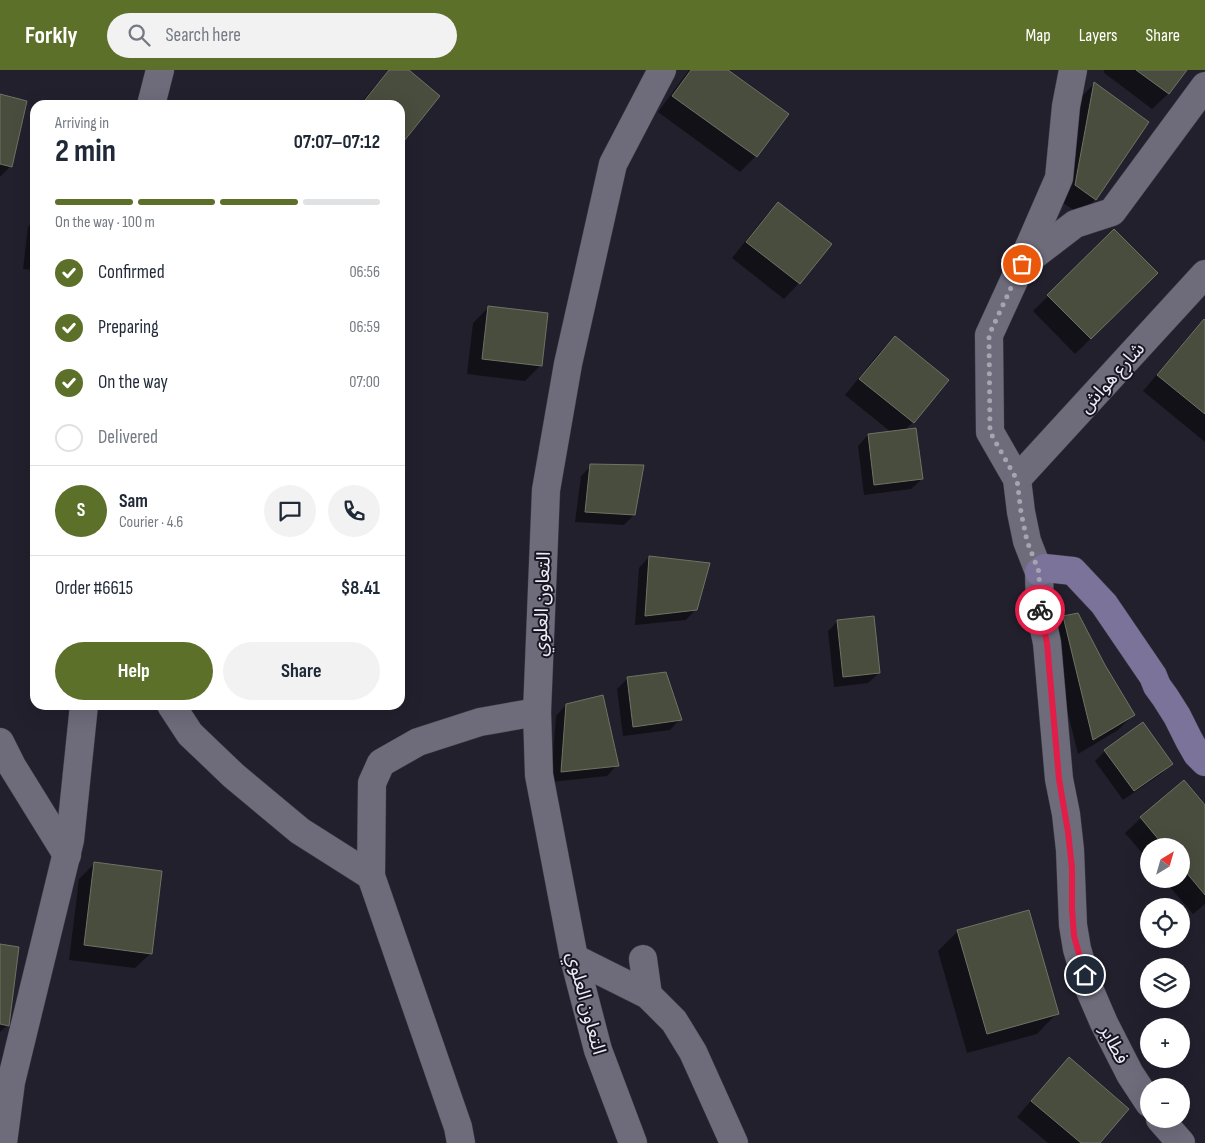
<!DOCTYPE html>
<meta charset="utf-8">
<style>
body{margin:0;font-family:"Sofia Sans Condensed","Noto Sans Arabic",sans-serif;background:#f2f2f3;color:#1f2937;height:100vh;display:flex;flex-direction:column;font-size:19px;white-space:nowrap}
*{box-sizing:border-box;margin:0}
p{font-size:16px;color:#747a83}
.icon{flex:none;width:28px;height:28px;fill:none;stroke:currentColor;stroke-width:2;stroke-linecap:round;stroke-linejoin:round}
.map{position:relative;flex:1;overflow:hidden}
.side{position:absolute;left:30px;top:30px;width:375px;height:610px;display:flex;flex-direction:column;background:#fff;border-radius:15px;box-shadow:0 5px 20px #0002}
.side>*{flex:none}
.needle{width:32px;rotate:37deg}
.buttons{position:absolute;left:1140px;top:768px;display:grid;gap:10px}
.buttons a{display:grid;place-items:center;width:50px;height:50px;border-radius:50%;background:#fff;box-shadow:0 5px 20px #0002;font-size:25px}
.pin{position:absolute;display:grid;place-items:center;width:42px;height:42px;color:#fff;margin:-21px;border:2px solid #fff;border-radius:50%;box-shadow:0 1px 5px #0007}
.courier{position:absolute;display:grid;place-items:center;width:50px;height:50px;margin:-25px;border:4px solid #e11d48;border-radius:50%;background:#fff;color:#222;box-shadow:0 1px 6px #0007}
.headline em{font-style:normal;font-weight:700}
.headline div{display:flex;flex-direction:column-reverse}
.headline{display:flex;align-items:center;justify-content:space-between;height:85px;padding:0 25px}
h1{font-size:32px;font-weight:700;line-height:38px}
.bar{display:grid;grid-template-columns:repeat(4,1fr);gap:8px 5px;align-content:center;height:60px;padding:0 25px}
.bar i{height:6px;border-radius:4px;background:#e0e1e3}
.bar .selected{background:#5d702a}
.bar p{grid-column:span 4}
.line{display:flex;align-items:center;gap:12px;padding:0 25px;border-top:1px solid #e0e1e3}
.line div{flex:1}
.round{display:grid;place-items:center;flex:none;width:52px;height:52px;border-radius:26px;background:#f2f2f3}
ol{padding:0 25px;list-style:none}
li{display:flex;align-items:center;gap:15px;height:55px}
li p{margin-inline-start:auto}
li .icon{padding:5px;border-radius:50%;background:#5d702a;color:#fff;stroke-width:4}
li:last-child{color:#747a83}
li i{width:28px;height:28px;border:2px solid #e0e1e3;border-radius:50%}
.action{display:flex;gap:10px;margin-top:auto;padding:10px 25px}
.action a{flex:1;height:58px;border-radius:30px;background:#5d702a;color:#fff;font-size:20px;font-weight:700;line-height:58px;text-align:center}
.action a+a{background:#f2f2f3;color:#1f2937}
header{display:flex;align-items:center;gap:30px;box-sizing:border-box;height:70px;padding:0 25px;background:#5d702a;color:#fff}
header strong{font-size:24px}
nav{display:flex;gap:28px;margin-inline-start:auto;font-size:18px}
.search{width:350px;height:45px;background:#f2f2f3;display:flex;align-items:center;gap:12px;box-sizing:border-box;padding:0 18px;border-radius:28px;color:#747a83;font-size:19px}
.map>svg:first-child{display:block}
</style>
<header>
<strong>Forkly</strong>
<div class="search"><svg class="icon" aria-label="search" viewBox="0 0 24 24"><circle cx="10" cy="10" r="6"/><path d="M15 15l6 6"/></svg>Search here</div>
<nav><a>Map</a><a>Layers</a><a>Share</a></nav>
</header>
<div class="map">
<svg width="1205" height="1073" viewBox="0 0 1205 1073">
<rect width="100%" height="100%" fill="#22202d"/>
<g fill="#0007">
<polygon points="389,0 407,0 400,74 400,35 359,35"/>
<polygon points="689,0 726,0 787,44 756,86 740,102 658,42"/>
<polygon points="1105,0 1186,0 1168,24 1152,39 1103,2"/>
<polygon points="1094,14 1096,129 1080,144 1060,131 1079,29"/>
<polygon points="0,26 11,96 0,107"/>
<polygon points="778,133 830,174 799,213 784,229 732,188 763,149"/>
<polygon points="35,149 35,200 23,199 28,157"/>
<polygon points="1114,161 1156,204 1075,284 1033,241"/>
<polygon points="488,238 540,296 525,311 467,304 473,253"/>
<polygon points="1204,250 1205,251 1205,372 1143,321 1189,266"/>
<polygon points="895,267 947,310 913,352 904,361 922,409 911,419 864,425 858,376 868,365 891,362 845,325 879,283"/>
<polygon points="591,396 634,445 624,455 575,452 581,406"/>
<polygon points="649,487 696,539 686,550 635,555 639,498"/>
<polygon points="1077,545 1104,596 1133,645 1118,660 1078,684 1048,563 1063,548"/>
<polygon points="838,551 879,603 868,613 834,617 828,561"/>
<polygon points="627,609 680,649 670,660 623,666 617,619"/>
<polygon points="566,635 617,695 607,706 551,712 556,646"/>
<polygon points="1105,681 1171,694 1161,704 1123,730 1095,691"/>
<polygon points="1184,712 1205,737 1205,834 1193,844 1163,809 1181,809 1181,776 1149,776 1149,791 1125,763 1141,748"/>
<polygon points="95,793 151,883 135,898 69,890 79,809"/>
<polygon points="958,861 1057,943 1037,964 967,983 938,881"/>
<polygon points="0,875 8,955 0,962"/>
<polygon points="1069,989 1098,1073 1048,1073 1017,1047 1054,1004"/>
</g>
<g fill="#494d3e" stroke="#6e7363">
<polygon points="389,0 409,0 440,26 400,76 400,35 361,35"/>
<polygon points="691,0 728,0 789,44 757,87 672,26"/>
<polygon points="1136,0 1187,0 1169,24"/>
<polygon points="1094,12 1149,52 1096,130 1075,115"/>
<polygon points="0,24 27,31 12,97 0,94"/>
<polygon points="778,132 832,174 800,214 746,172"/>
<polygon points="1114,159 1158,203 1091,269 1047,225"/>
<polygon points="488,236 548,243 542,296 482,289"/>
<polygon points="1204,249 1205,250 1205,344 1157,305"/>
<polygon points="895,266 949,310 914,353 859,309"/>
<polygon points="916,358 923,409 874,415 868,364"/>
<polygon points="590,394 644,395 635,445 585,442"/>
<polygon points="649,486 710,493 697,540 645,546"/>
<polygon points="1078,543 1105,595 1135,645 1093,670 1063,546"/>
<polygon points="874,546 880,603 843,607 837,550"/>
<polygon points="666,602 682,650 633,657 627,607"/>
<polygon points="603,625 619,696 561,702 566,634"/>
<polygon points="1143,652 1173,694 1134,721 1104,680"/>
<polygon points="1184,710 1205,735 1205,825 1181,796 1181,776 1164,776 1140,747"/>
<polygon points="94,792 162,801 152,884 84,875"/>
<polygon points="1029,840 1059,944 987,964 957,860"/>
<polygon points="0,874 19,877 9,956 0,954"/>
<polygon points="1069,987 1129,1039 1100,1073 1081,1073 1031,1031"/>
</g>
<g fill="none" stroke-linecap="round" stroke-linejoin="round">
<defs>
<g id="street">
<polyline points="1073,0 1066,36 1059,108 1022,193 989,265 990,362 1017,409 1021,442 1027,471 1039,502 1040,540 1047,573 1059,709 1066,744 1070,780 1073,855 1077,879 1088,916 1104,953 1130,1004 1149,1033"/>
<polyline points="151,35 160,0"/>
<polyline points="1024,193 1075,154 1112,142 1205,16"/>
<polyline points="1017,409 1205,204"/>
<polyline points="171,635 190,664 234,706 300,761 371,806"/>
<polyline points="0,672 12,696 67,785"/>
<polyline points="574,888 648,925 674,951 693,982 734,1073"/>
<polyline points="643,889 648,925"/>
<polyline points="1160,1049 1181,1073"/>
<polyline points="3,1073 11,1012 70,770 84,635"/>
<polyline points="461,1073 458,1057 371,806 372,713 381,693 418,672 480,652 537,642"/>
<polyline points="633,1073 598,980 574,888 539,705 537,642 546,420 568,294 613,94 662,0"/>
</g>
<polyline id="secondary" points="1039,502 1045,498 1073,501 1104,534 1153,606 1157,616 1165,627 1177,646 1189,670 1197,684 1205,692"/>
</defs>
<use href="#street" stroke="#3e3b46" stroke-width="29"/>
<use href="#secondary" stroke="#3e3b46" stroke-width="29"/>
<use href="#street" stroke="#6e6b7b" stroke-width="28"/>
<use href="#secondary" stroke="#7c739a" stroke-width="28"/>
</g>
<g fill="none" stroke-linecap="round" stroke-linejoin="round">
<polyline stroke="#a6a5af" stroke-width="5" stroke-dasharray="0 9" points="1022,194 989,265 990,362 1017,410 1021,442 1027,471 1039,502 1040,540"/>
<polyline stroke="#e11d48" stroke-width="6" points="1040,540 1047,573 1059,709 1068,762 1072,798 1072,839 1074,866 1085,905"/>
</g>
<g text-anchor="middle" stroke-width="4" stroke-linejoin="round" paint-order="stroke">
<g font-size="19" fill="#edecf5" stroke="#191623">
<text transform="translate(1111 307) rotate(-48)" y="7">شارع هواش</text>
<text transform="translate(541 534) rotate(-88)" y="7">التعاون العلوي</text>
<text transform="translate(587 933) rotate(75)" y="7">التعاون العلوي</text>
<text transform="translate(1115 974) rotate(63)" y="7">فطاير</text>
</g>
</g>
</svg>
<div class="buttons">
<a><svg class="needle" viewBox="-14 -14 28 28"><path d="M0-13l5 13h-10z" fill="#e53935"/><path d="M0 13l5-13h-10z" fill="#747a83"/></svg></a>
<a><svg class="icon" aria-label="locate" viewBox="0 0 24 24"><circle cx="12" cy="12" r="6"/><path d="M12 2v4M12 18v4M2 12h4M18 12h4"/></svg></a>
<a><svg class="icon" aria-label="layers" viewBox="0 0 24 24"><path d="M12 4l9 5-9 5-9-5zM3 14l9 5 9-5"/></svg></a>
<a>+</a>
<a>−</a>
</div>
<div class="pin" style="left:1022px;top:194px;background:#ea580c"><svg class="icon" aria-label="bag" viewBox="0 0 24 24"><path d="M5 8h14l-1 12H6zM9 8a3 3 0 0 1 6 0"/></svg></div>
<div class="pin" style="left:1085px;top:905px;background:#1f2937"><svg class="icon" aria-label="home" viewBox="0 0 24 24"><path d="M3 11l9-7 9 7M6 9v11h12V9"/></svg></div>
<div class="courier" style="left:1040px;top:540px"><svg class="icon" aria-label="bike" viewBox="0 0 24 24"><circle cx="6" cy="16" r="4"/><circle cx="18" cy="16" r="4"/><path d="M6 16l4-8h5l3 8M10 8l3 8H6M13 5h3"/></svg></div>
<section class="side">
<div class="headline"><div><h1>2 min</h1><p>Arriving in</p></div><em>07:07–07:12</em></div>
<div class="bar"><i class="selected"></i><i class="selected"></i><i class="selected"></i><i></i><p>On the way · 100 m</p></div>
<ol>
<li><svg class="icon" aria-label="check" viewBox="0 0 24 24"><path d="M5 12l5 5 9-10"/></svg>Confirmed<p>06:56</p></li>
<li><svg class="icon" aria-label="check" viewBox="0 0 24 24"><path d="M5 12l5 5 9-10"/></svg>Preparing<p>06:59</p></li>
<li><svg class="icon" aria-label="check" viewBox="0 0 24 24"><path d="M5 12l5 5 9-10"/></svg>On the way<p>07:00</p></li>
<li><i></i>Delivered</li>
</ol>
<div class="line" style="height:90px"><b class="round" style="background:#5d702a;color:#fff">S</b><div><b>Sam</b><p>Courier · 4.6</p></div><a class="round"><svg class="icon" aria-label="chat" viewBox="0 0 24 24"><path d="M4 5h16v11H9l-5 4z"/></svg></a><a class="round"><svg class="icon" aria-label="phone" viewBox="0 0 24 24"><path d="M5 4h4l2 5-3 2q2 4 5 5l2-3 5 2v4C11 20 4 13 5 4z"/></svg></a></div>
<div class="line" style="height:65px"><div>Order #6615</div><b>$8.41</b></div>
<div class="action"><a>Help</a><a>Share</a></div>
</section>
</div>
